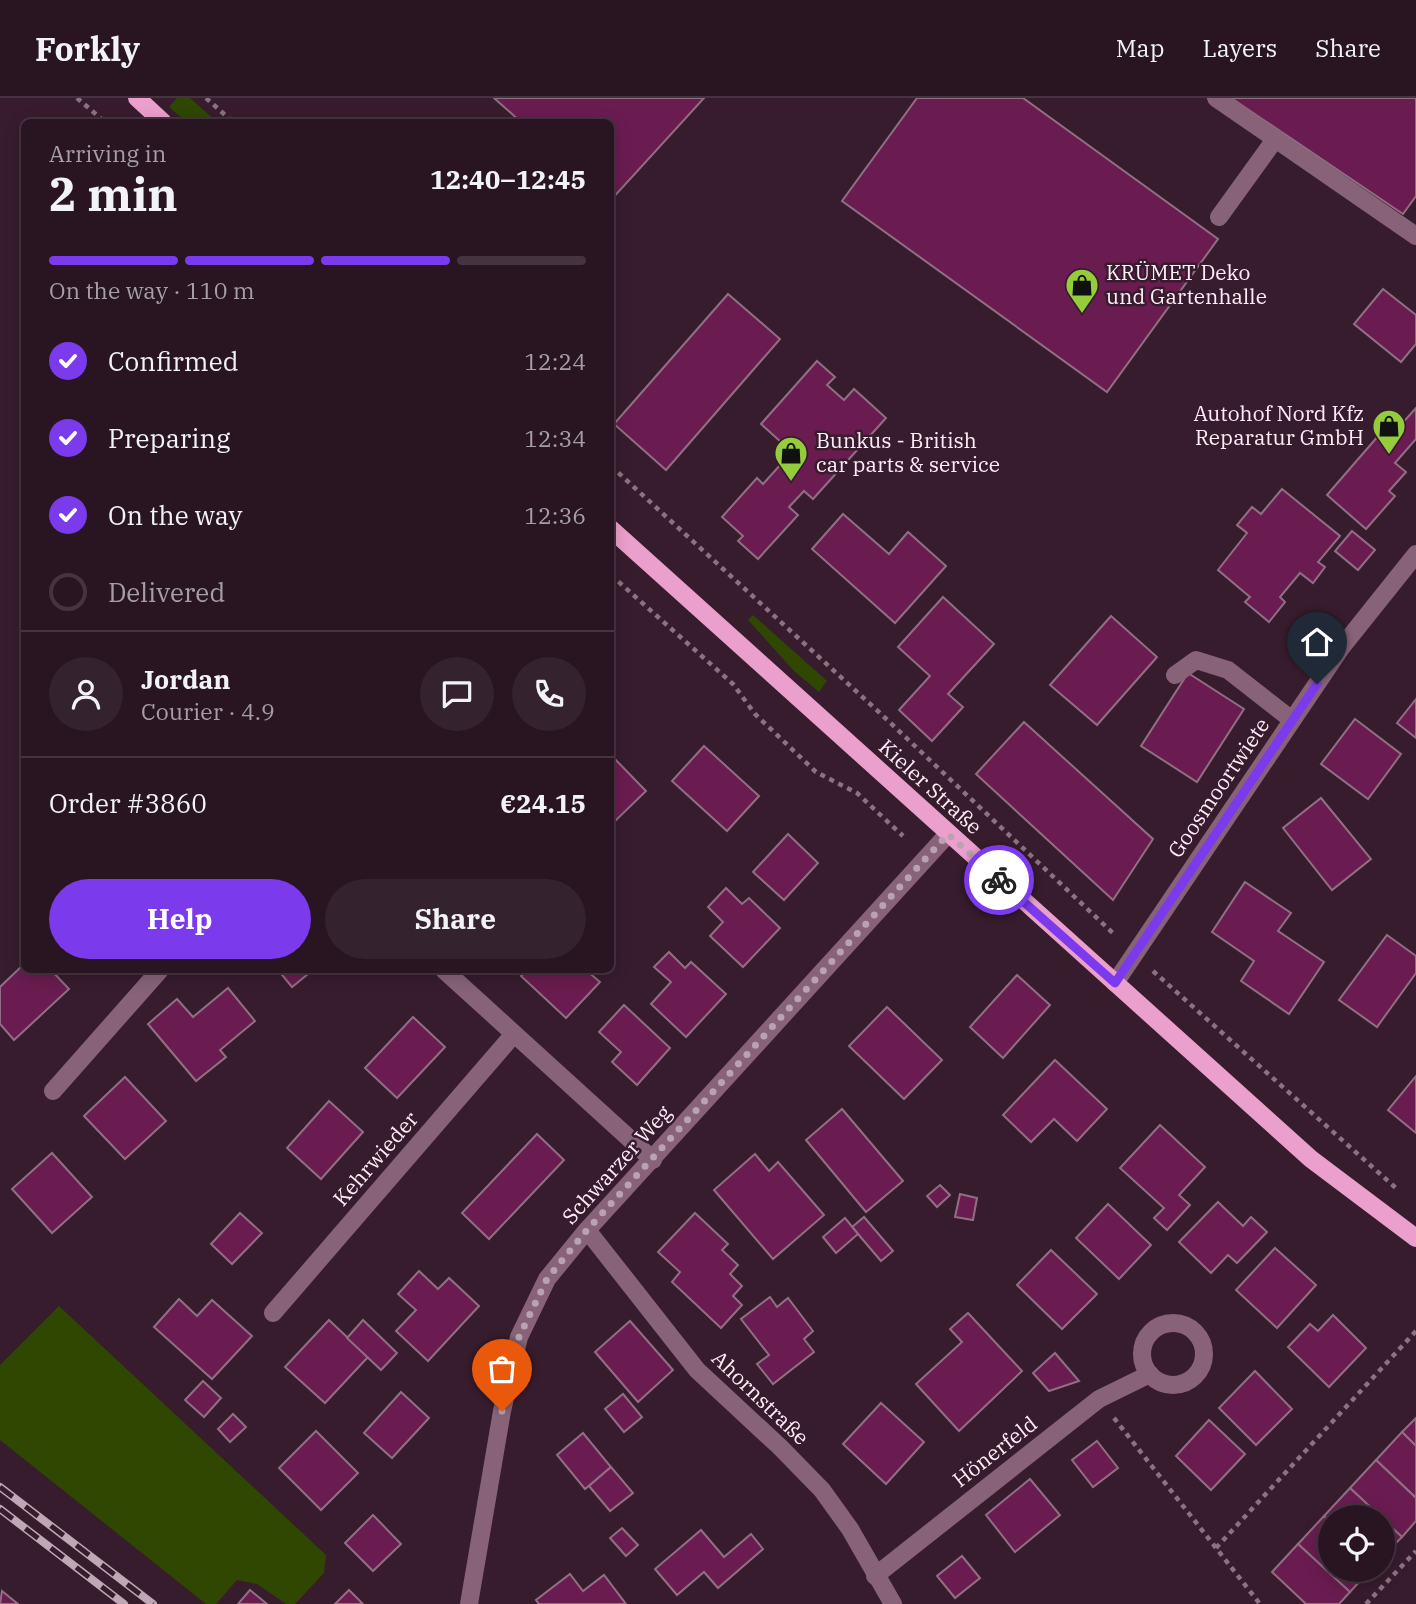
<!DOCTYPE html>
<meta charset="utf-8">
<style>
body{margin:0;font-family:"IBM Plex Serif",serif;background:#35222f;color:#f1f3f6;height:100vh;display:flex;flex-direction:column;font-size:26px;white-space:nowrap}
*{box-sizing:border-box;margin:0}
p{font-size:23px;color:#a59fa5}
.icon{flex:none;width:38px;height:38px;fill:none;stroke:currentColor;stroke-width:2;stroke-linecap:round;stroke-linejoin:round}
.map{position:relative;flex:1;overflow:hidden}
.panel{position:absolute;left:21px;top:21px;width:593px;height:854px;display:flex;flex-direction:column;background:#291522;border-radius:10px;box-shadow:0 4px 18px #0003,0 0 0 2px #453440}
.panel>*{flex:none}
.fabs{position:absolute;left:1318px;top:1407px;display:grid;gap:14px}
.fabs a{display:grid;place-items:center;width:77px;height:77px;border-radius:50%;background:#291522;box-shadow:0 4px 18px #0003,0 0 0 2px #453440;font-size:35px}
.pin{position:absolute;display:grid;place-items:center;width:60px;height:60px;color:#fff;margin:-72px -30px;border-radius:50% 50% 50% 0;rotate:-45deg;box-shadow:0 0 7px #0007}
.pin .icon{rotate:45deg}
.courier{position:absolute;display:grid;place-items:center;width:70px;height:70px;margin:-35px;border:5px solid #7c3aed;border-radius:50%;background:#fff;color:#222;box-shadow:0 2px 9px #0007}
.summary em{font-style:normal;font-weight:700}
.summary div{display:flex;flex-direction:column-reverse}
.summary{display:flex;align-items:center;justify-content:space-between;height:119px;padding:0 28px}
h1{font-size:46px;font-weight:700;line-height:52px}
.bar{display:grid;grid-template-columns:repeat(4,1fr);gap:10px 7px;align-content:center;height:84px;padding:0 28px}
.bar i{height:9px;border-radius:5px;background:#453440}
.bar .on{background:#7c3aed}
.bar p{grid-column:span 4}
.line{display:flex;align-items:center;gap:18px;padding:0 28px;border-top:2px solid #453440}
.line div{flex:1}
.round{display:grid;place-items:center;flex:none;width:74px;height:74px;border-radius:37px;background:#35222f}
ol{padding:0 28px;list-style:none}
li{display:flex;align-items:center;gap:21px;height:77px}
li p{margin-inline-start:auto}
li .icon{padding:7px;border-radius:50%;background:#7c3aed;color:#fff;stroke-width:4}
li:last-child{color:#a59fa5}
li i{width:38px;height:38px;border:4px solid #453440;border-radius:50%}
.action{display:flex;gap:14px;margin-top:auto;padding:14px 28px}
.action a{flex:1;height:80px;border-radius:42px;background:#7c3aed;color:#fff;font-size:28px;font-weight:700;line-height:80px;text-align:center}
.action a+a{background:#35222f;color:#f1f3f6}
header{display:flex;align-items:center;gap:42px;box-sizing:border-box;height:98px;padding:0 35px;background:#291522;border-bottom:2px solid #453440}
header strong{font-size:33px}
nav{display:flex;gap:38px;margin-inline-start:auto;font-size:24px}
.map>svg:first-child{display:block}
</style>
<header>
<strong>Forkly</strong>
<nav><a>Map</a><a>Layers</a><a>Share</a></nav>
</header>
<div class="map">
<svg width="1416" height="1506" viewBox="0 0 1416 1506">
<rect width="100%" height="100%" fill="#371c2d"/>
<g fill="#2f4701">
<polygon points="177,0 190,0 217,24 187,24 169,9"/>
<polygon points="753,517 827,583 819,594 794,573 748,522"/>
<polygon points="59,1208 326,1457 324,1475 295,1506 286,1506 257,1486 237,1482 216,1506 206,1506 0,1342 0,1267"/>
</g>
<g fill="#6a1c50" stroke="#916f82" stroke-width="2">
<polygon points="494,0 704,0 611,102 611,24 521,24"/>
<polygon points="917,0 1023,0 1218,141 1107,294 842,103"/>
<polygon points="1231,0 1416,0 1416,98 1403,116"/>
<polygon points="1383,191 1416,217 1416,246 1401,264 1354,226"/>
<polygon points="728,196 780,241 666,372 614,326"/>
<polygon points="817,263 835,279 827,287 844,302 854,291 886,320 813,401 804,393 789,409 798,417 758,461 738,443 743,438 722,419 757,380 763,386 792,354 761,326"/>
<polygon points="1416,310 1416,341 1395,365 1406,374 1389,393 1395,398 1366,431 1327,397 1392,322 1399,329"/>
<polygon points="1282,391 1340,438 1318,464 1325,469 1313,485 1300,475 1280,499 1285,504 1269,524 1245,504 1250,499 1218,472 1247,435 1237,427 1252,409 1261,416"/>
<polygon points="843,416 889,456 908,434 946,468 895,525 812,451"/>
<polygon points="1352,433 1375,452 1358,472 1335,453"/>
<polygon points="943,499 994,546 948,596 963,609 932,643 899,612 930,578 898,549"/>
<polygon points="1111,518 1157,559 1097,627 1050,587"/>
<polygon points="1188,575 1244,611 1197,684 1141,648"/>
<polygon points="1416,601 1416,640 1397,625"/>
<polygon points="1355,621 1401,656 1368,701 1321,666"/>
<polygon points="1024,624 1153,741 1113,802 976,676"/>
<polygon points="704,648 759,698 727,733 672,683"/>
<polygon points="611,657 646,693 611,727"/>
<polygon points="1321,700 1371,761 1332,792 1283,730"/>
<polygon points="788,736 818,765 784,802 753,774"/>
<polygon points="1245,784 1291,815 1278,833 1324,864 1289,916 1241,883 1254,863 1212,834"/>
<polygon points="726,790 742,806 749,800 780,830 743,869 710,838 723,824 708,809"/>
<polygon points="1387,837 1416,858 1416,875 1377,929 1339,902"/>
<polygon points="669,854 685,870 691,864 726,896 686,939 651,906 671,884 654,869"/>
<polygon points="24,866 24,872 51,872 69,891 14,942 0,926 0,889"/>
<polygon points="278,872 313,872 292,889"/>
<polygon points="527,872 586,872 600,884 566,920 521,878"/>
<polygon points="1017,877 1050,907 1003,960 970,929"/>
<polygon points="228,890 255,923 220,952 226,959 196,983 148,926 177,901 193,919"/>
<polygon points="624,907 670,950 637,987 612,964 621,954 599,934"/>
<polygon points="887,909 942,962 904,1001 849,948"/>
<polygon points="413,919 445,949 397,1000 365,970"/>
<polygon points="1055,962 1107,1011 1077,1043 1054,1021 1031,1044 1003,1017"/>
<polygon points="1416,978 1416,1035 1388,1012"/>
<polygon points="125,979 166,1023 125,1061 84,1018"/>
<polygon points="329,1003 363,1034 321,1081 287,1050"/>
<polygon points="842,1011 903,1083 866,1114 806,1042"/>
<polygon points="1160,1027 1205,1069 1179,1097 1190,1107 1167,1132 1154,1120 1164,1110 1120,1070"/>
<polygon points="537,1036 564,1062 489,1141 462,1115"/>
<polygon points="52,1055 92,1099 52,1135 12,1091"/>
<polygon points="755,1056 769,1073 778,1064 824,1117 773,1161 714,1092"/>
<polygon points="940,1087 950,1097 937,1109 927,1098"/>
<polygon points="960,1096 977,1100 973,1122 955,1119"/>
<polygon points="1218,1104 1243,1128 1251,1119 1267,1134 1237,1165 1228,1157 1211,1175 1179,1144"/>
<polygon points="1108,1106 1151,1147 1119,1181 1076,1140"/>
<polygon points="240,1115 262,1135 232,1166 211,1146"/>
<polygon points="695,1115 728,1146 722,1152 738,1167 730,1176 742,1188 733,1198 742,1207 721,1230 672,1184 680,1174 658,1154"/>
<polygon points="864,1119 893,1153 881,1163 852,1129"/>
<polygon points="845,1120 858,1136 836,1155 823,1139"/>
<polygon points="1275,1150 1316,1187 1277,1230 1236,1192"/>
<polygon points="1051,1152 1097,1196 1062,1231 1017,1187"/>
<polygon points="419,1173 438,1191 449,1180 479,1208 428,1263 396,1233 416,1212 398,1196"/>
<polygon points="770,1199 777,1209 788,1200 813,1233 804,1241 814,1254 773,1286 757,1266 769,1257 741,1221"/>
<polygon points="179,1201 197,1218 212,1202 252,1238 212,1281 154,1229"/>
<polygon points="968,1215 1022,1273 959,1333 916,1286 962,1244 950,1231"/>
<polygon points="1333,1217 1366,1250 1329,1289 1288,1249 1310,1226 1318,1233"/>
<polygon points="329,1222 368,1259 325,1305 285,1269"/>
<polygon points="363,1222 397,1255 381,1272 347,1240"/>
<polygon points="630,1223 673,1272 638,1304 595,1254"/>
<polygon points="1055,1255 1079,1283 1049,1293 1033,1275"/>
<polygon points="1255,1273 1292,1311 1256,1347 1219,1310"/>
<polygon points="203,1283 221,1300 204,1319 185,1302"/>
<polygon points="401,1294 429,1320 392,1360 364,1335"/>
<polygon points="623,1296 642,1319 624,1334 605,1311"/>
<polygon points="881,1305 924,1344 886,1386 843,1346"/>
<polygon points="233,1316 246,1329 230,1344 218,1331"/>
<polygon points="1416,1320 1416,1348 1402,1334"/>
<polygon points="1209,1322 1245,1356 1211,1392 1176,1358"/>
<polygon points="316,1333 358,1375 321,1412 279,1370"/>
<polygon points="1402,1334 1416,1348 1416,1400 1376,1362"/>
<polygon points="583,1335 611,1369 585,1391 557,1357"/>
<polygon points="1097,1343 1118,1370 1093,1389 1072,1362"/>
<polygon points="1376,1362 1416,1400 1416,1423 1402,1439 1350,1390"/>
<polygon points="611,1369 633,1395 610,1413 589,1388"/>
<polygon points="1030,1381 1060,1417 1015,1454 986,1417"/>
<polygon points="1350,1390 1381,1419 1330,1419 1330,1424 1324,1418"/>
<polygon points="373,1417 401,1446 373,1473 345,1445"/>
<polygon points="1324,1418 1330,1424 1330,1472 1370,1472 1350,1494 1298,1446"/>
<polygon points="1382,1421 1402,1439 1382,1459"/>
<polygon points="622,1430 638,1447 626,1458 610,1440"/>
<polygon points="701,1432 724,1459 751,1436 763,1451 718,1490 704,1474 677,1497 655,1471"/>
<polygon points="1298,1446 1350,1494 1339,1506 1306,1506 1272,1474"/>
<polygon points="962,1458 980,1480 955,1500 937,1478"/>
<polygon points="570,1476 583,1493 604,1477 626,1506 539,1506 536,1502"/>
<polygon points="250,1492 267,1506 238,1506"/>
<polygon points="349,1492 363,1506 335,1506"/>
<polygon points="2,1493 18,1506 0,1506"/>
</g>
<g fill="none" stroke-linecap="round" stroke-linejoin="round">
<g stroke="#8a7381" stroke-width="4.5" stroke-dasharray="5 5" stroke-linecap="butt">
<polyline points="77,0 105,24"/>
<polyline points="206,0 233,24"/>
<polyline points="611,368 881,616 1116,838"/>
<polyline points="611,477 733,586 755,616 816,674 857,695 903,738"/>
<polyline points="1153,873 1397,1091"/>
<polyline points="1114,1320 1260,1506"/>
<polyline points="1216,1450 1416,1233"/>
<polyline points="1366,1506 1416,1453"/>
</g>
<g stroke="#886378" stroke-width="18">
<polyline points="1216,0 1416,138"/>
<polyline points="1219,119 1276,40"/>
<polyline points="1175,577 1196,562 1228,572 1292,622"/>
</g>
<g stroke="#886378" stroke-width="18">
<polyline points="444,872 653,1062"/>
<polyline points="1115,885 1341,550 1416,456"/>
<polyline points="53,993 160,872"/>
<polyline points="587,1132 697,1272 780,1349 822,1392 850,1431 893,1506"/>
<polyline points="273,1215 514,936"/>
<circle cx="1173" cy="1256" r="31"/>
<polyline points="875,1478 1099,1301 1150,1276"/>
<polyline points="469,1506 502,1313 519,1239 547,1181 587,1132 948,736"/>
</g>
<g stroke="#eb9fcc" stroke-width="18">
<polyline points="137,0 163,24"/>
<polyline points="611,431 1311,1061 1416,1140"/>
</g>
<defs>
<g id="rail">
<polyline points="0,1389 153,1506"/>
<polyline points="0,1411 124,1506"/>
</g>
</defs>
<use href="#rail" stroke="#bea8b4" stroke-width="8"/>
<use href="#rail" stroke="#371c2d" stroke-width="5" stroke-dasharray="16" stroke-linecap="butt"/>
</g>
<g fill="none" stroke-linecap="round" stroke-linejoin="round">
<polyline stroke="#b9a3b0" stroke-width="7" stroke-dasharray="0 12.6" points="502,1313 519,1239 547,1181 587,1132 948,736 999,782"/>
<polyline stroke="#7c3aed" stroke-width="9" points="999,782 1115,885 1317,586"/>
</g>
<defs>
<symbol id="shop-pin" viewBox="-11 -11 22 30"><path d="M0 17L-7.5 6A9.5 9.5 0 1 1 7.5 6Z" fill="#94cc3c" stroke="#371c2d"/><path d="M-5-2.5h2.3a2.7 3.5 0 0 1 5.4 0H5L5.5 6h-11ZM-1.5-2.5h3a1.5 2.3 0 0 0-3 0Z" fill="#111"/></symbol>
</defs>
<g fill-rule="evenodd">
<use href="#shop-pin" x="1063" y="168" width="38" height="52"/>
<use href="#shop-pin" x="1370" y="309" width="38" height="52"/>
<use href="#shop-pin" x="772" y="336" width="38" height="52"/>
</g>
<g text-anchor="middle" stroke-width="5" stroke-linejoin="round" paint-order="stroke">
<g font-size="21" fill="#ffecf6" stroke="#371c2d" text-anchor="start">
<text x="1106" y="182">KRÜMET Deko<tspan x="1106" dy="24">und Gartenhalle</tspan></text>
<text x="1364" y="323" text-anchor="end">Autohof Nord Kfz<tspan x="1364" dy="24">Reparatur GmbH</tspan></text>
<text x="816" y="350">Bunkus - British<tspan x="816" dy="24">car parts &amp; service</tspan></text>
</g>
<g font-size="21" fill="#ffecf6" stroke="#371c2d">
<text transform="translate(930 689) rotate(42)" y="7">Kieler Straße</text>
<text transform="translate(1219 690) rotate(-56)" y="7">Goosmoortwiete</text>
<text transform="translate(376 1061) rotate(-49)" y="7">Kehrwieder</text>
<text transform="translate(617 1067) rotate(-48)" y="7">Schwarzer Weg</text>
<text transform="translate(760 1300) rotate(44)" y="7">Ahornstraße</text>
<text transform="translate(995 1354) rotate(-38)" y="7">Hönerfeld</text>
</g>
</g>
</svg>
<div class="fabs">
<a><svg class="icon" aria-label="locate" viewBox="0 0 24 24"><circle cx="12" cy="12" r="6"/><path d="M12 2v4M12 18v4M2 12h4M18 12h4"/></svg></a>
</div>
<div class="pin" style="left:502px;top:1313px;background:#ea580c"><svg class="icon" aria-label="bag" viewBox="0 0 24 24"><path d="M5 8h14l-1 12H6zM9 8a3 3 0 0 1 6 0"/></svg></div>
<div class="pin" style="left:1317px;top:586px;background:#1f2937"><svg class="icon" aria-label="home" viewBox="0 0 24 24"><path d="M3 11l9-7 9 7M6 9v11h12V9"/></svg></div>
<div class="courier" style="left:999px;top:782px"><svg class="icon" aria-label="bike" viewBox="0 0 24 24"><circle cx="6" cy="16" r="4"/><circle cx="18" cy="16" r="4"/><path d="M6 16l4-8h5l3 8M10 8l3 8H6M13 5h3"/></svg></div>
<section class="panel">
<div class="summary"><div><h1>2 min</h1><p>Arriving in</p></div><em>12:40–12:45</em></div>
<div class="bar"><i class="on"></i><i class="on"></i><i class="on"></i><i></i><p>On the way · 110 m</p></div>
<ol>
<li><svg class="icon" aria-label="check" viewBox="0 0 24 24"><path d="M5 12l5 5 9-10"/></svg>Confirmed<p>12:24</p></li>
<li><svg class="icon" aria-label="check" viewBox="0 0 24 24"><path d="M5 12l5 5 9-10"/></svg>Preparing<p>12:34</p></li>
<li><svg class="icon" aria-label="check" viewBox="0 0 24 24"><path d="M5 12l5 5 9-10"/></svg>On the way<p>12:36</p></li>
<li><i></i>Delivered</li>
</ol>
<div class="line" style="height:126px"><a class="round"><svg class="icon" aria-label="person" viewBox="0 0 24 24"><circle cx="12" cy="8" r="4"/><path d="M4 21q1-7 8-7t8 7"/></svg></a><div><b>Jordan</b><p>Courier · 4.9</p></div><a class="round"><svg class="icon" aria-label="chat" viewBox="0 0 24 24"><path d="M4 5h16v11H9l-5 4z"/></svg></a><a class="round"><svg class="icon" aria-label="phone" viewBox="0 0 24 24"><path d="M5 4h4l2 5-3 2q2 4 5 5l2-3 5 2v4C11 20 4 13 5 4z"/></svg></a></div>
<div class="line" style="height:91px"><div>Order #3860</div><b>€24.15</b></div>
<div class="action"><a>Help</a><a>Share</a></div>
</section>
</div>
